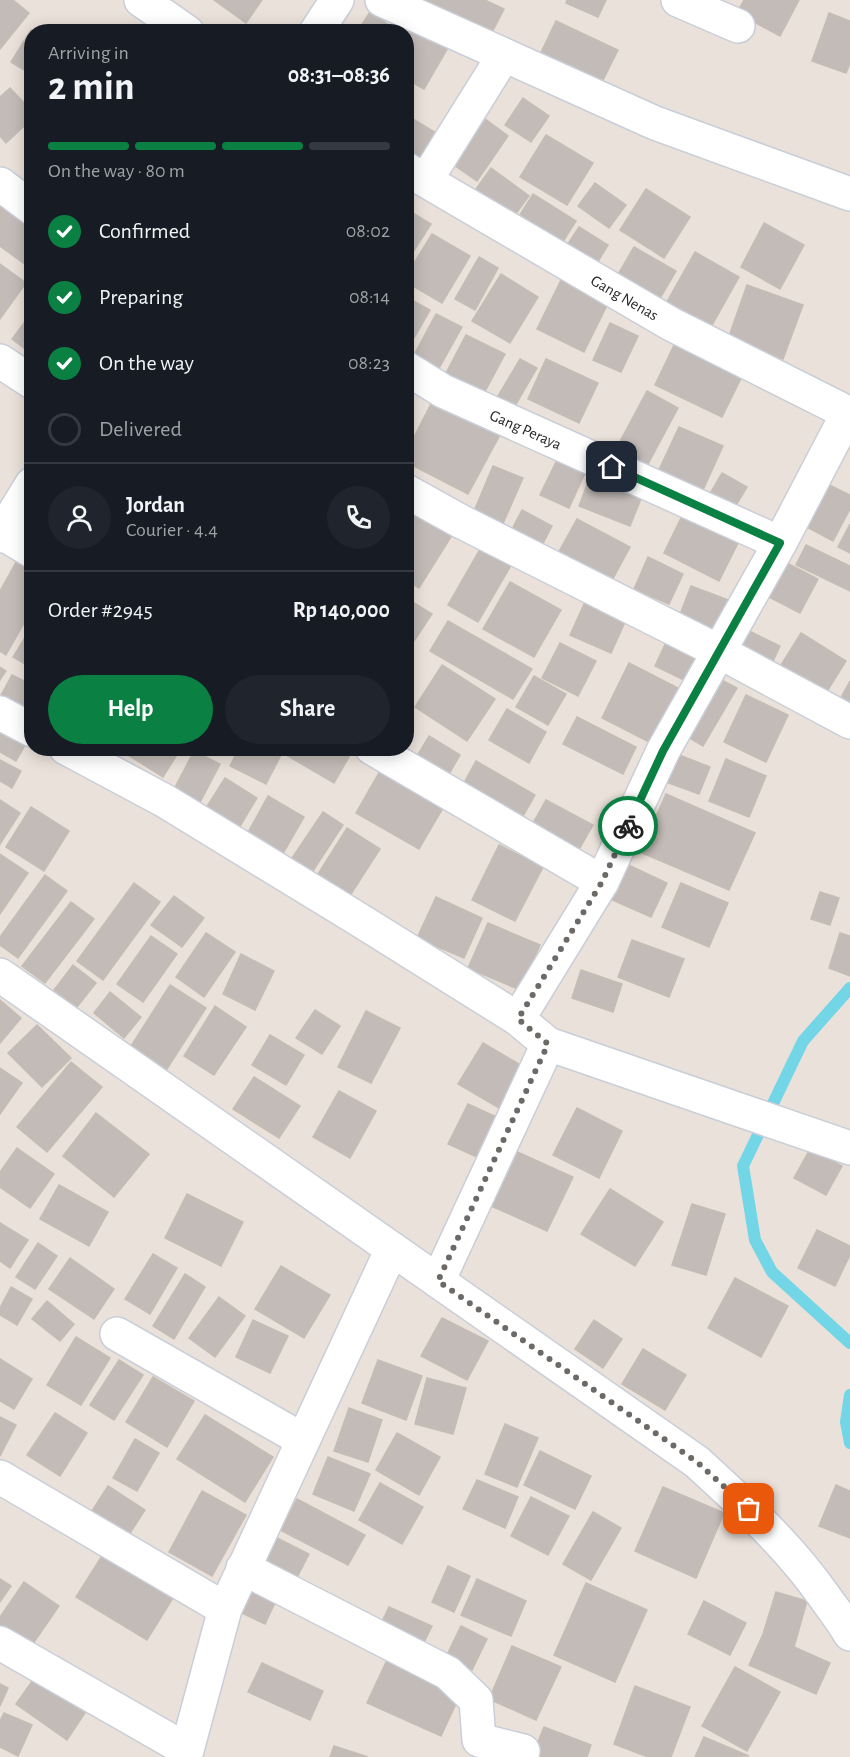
<!DOCTYPE html>
<meta charset="utf-8">
<style>
body{margin:0;font-family:"Alegreya Sans",sans-serif;background:#20242c;color:#f1f3f6;height:100vh;display:flex;flex-direction:column;font-size:22px;white-space:nowrap}
*{box-sizing:border-box;margin:0}
p{font-size:20px;color:#9ea1a6}
.icon{flex:none;width:33px;height:33px;fill:none;stroke:currentColor;stroke-width:2;stroke-linecap:round;stroke-linejoin:round}
.map{position:relative;flex:1;overflow:hidden}
.sheet{position:absolute;left:24px;top:24px;width:390px;height:732px;display:flex;flex-direction:column;background:#171b24;border-radius:24px;box-shadow:0 3px 15px #0003}
.sheet>*{flex:none}
.pin{position:absolute;display:grid;place-items:center;width:51px;height:51px;color:#fff;margin:-26px;border-radius:12px;box-shadow:0 3px 9px #0006}
.courier{position:absolute;display:grid;place-items:center;width:60px;height:60px;margin:-30px;border:4px solid #0b8043;border-radius:50%;background:#fff;color:#222;box-shadow:0 2px 8px #0007}
.overview em{font-style:normal;font-weight:700}
.overview div{display:flex;flex-direction:column-reverse}
.overview{display:flex;align-items:center;justify-content:space-between;height:102px;padding:0 24px}
h1{font-size:39px;font-weight:700;line-height:45px}
.bar{display:grid;grid-template-columns:repeat(4,1fr);gap:9px 6px;align-content:center;height:72px;padding:0 24px}
.bar i{height:8px;border-radius:4px;background:#363941}
.bar .active{background:#0b8043}
.bar p{grid-column:span 4}
.line{display:flex;align-items:center;gap:15px;padding:0 24px;border-top:2px solid #363941}
.line div{flex:1}
.round{display:grid;place-items:center;flex:none;width:63px;height:63px;border-radius:32px;background:#20242c}
ol{padding:0 24px;list-style:none}
li{display:flex;align-items:center;gap:18px;height:66px}
li p{margin-inline-start:auto}
li .icon{padding:6px;border-radius:50%;background:#0b8043;color:#fff;stroke-width:4}
li:last-child{color:#9ea1a6}
li i{width:33px;height:33px;border:3px solid #363941;border-radius:50%}
.primary-button{display:flex;gap:12px;margin-top:auto;padding:12px 24px}
.primary-button a{flex:1;height:69px;border-radius:36px;background:#0b8043;color:#fff;font-size:24px;font-weight:700;line-height:69px;text-align:center}
.primary-button a+a{background:#20242c;color:#f1f3f6}
.map>svg:first-child{display:block}
</style>
<div class="map">
<svg width="850" height="1757" viewBox="0 0 850 1757">
<rect width="100%" height="100%" fill="#eae1da"/>
<g fill="none" stroke-linecap="round" stroke-linejoin="round">
<g stroke="#73d6e6" stroke-width="12">
<polyline points="850,988 803,1041 743,1166 755,1240 772,1272 850,1343"/>
<polyline points="850,1395 846,1422 850,1443"/>
</g>
</g>
<g fill="#c2bbb7" stroke="#c5bdb4" stroke-width="1.5">
<polygon points="0,0 13,0 29,13 0,49"/>
<polygon points="214,0 262,0 246,23"/>
<polygon points="420,0 485,0 504,9 487,42"/>
<polygon points="567,0 606,0 598,17 566,3"/>
<polygon points="744,0 799,0 780,36 737,13"/>
<polygon points="370,12 393,28 391,32 357,32"/>
<polygon points="829,13 850,21 850,63 846,73 812,61"/>
<polygon points="405,21 449,46 424,89 406,79 406,32 399,32"/>
<polygon points="556,21 618,50 599,88 538,59"/>
<polygon points="31,30 33,32 32,32 32,75 11,62"/>
<polygon points="10,88 32,111 32,119 6,143 0,136 0,97"/>
<polygon points="523,98 549,116 531,142 505,125"/>
<polygon points="406,115 443,137 424,169 406,158"/>
<polygon points="480,115 508,136 477,181 448,161"/>
<polygon points="546,135 593,163 567,205 520,177"/>
<polygon points="491,168 529,196 509,223 471,196"/>
<polygon points="595,183 626,205 609,228 578,206"/>
<polygon points="646,189 690,217 664,258 620,230"/>
<polygon points="533,194 576,221 559,248 516,221"/>
<polygon points="0,203 32,223 32,265 30,268 0,246"/>
<polygon points="406,209 431,224 406,263"/>
<polygon points="764,223 804,245 780,289 741,267"/>
<polygon points="579,227 608,245 594,268 564,250"/>
<polygon points="432,234 470,256 442,303 406,282 406,276"/>
<polygon points="634,247 676,271 655,307 613,283"/>
<polygon points="695,252 739,277 707,334 663,309"/>
<polygon points="479,257 498,268 475,310 455,299"/>
<polygon points="0,264 26,283 0,319"/>
<polygon points="501,274 538,297 510,343 472,321"/>
<polygon points="564,274 611,297 584,352 537,329"/>
<polygon points="747,285 803,305 783,359 728,339"/>
<polygon points="406,297 430,310 406,352"/>
<polygon points="32,312 32,354 12,339"/>
<polygon points="436,314 462,327 438,370 413,357"/>
<polygon points="610,323 638,336 621,372 593,360"/>
<polygon points="466,335 505,354 482,397 444,377"/>
<polygon points="677,339 745,370 722,417 655,385"/>
<polygon points="520,359 537,368 515,406 498,396"/>
<polygon points="546,359 598,383 579,423 528,399"/>
<polygon points="647,391 678,408 647,466 616,449"/>
<polygon points="434,398 501,433 468,494 406,462 406,453"/>
<polygon points="679,427 723,446 703,490 659,470"/>
<polygon points="557,460 585,473 569,508 540,495"/>
<polygon points="493,466 523,478 501,528 472,516"/>
<polygon points="593,469 645,489 630,526 579,506"/>
<polygon points="722,473 747,487 732,512 708,497"/>
<polygon points="823,482 850,495 850,509 833,541 801,524"/>
<polygon points="410,505 454,532 419,588 406,580 406,510"/>
<polygon points="522,510 552,526 540,549 509,535"/>
<polygon points="683,514 739,541 719,581 664,553"/>
<polygon points="577,519 630,547 609,586 556,557"/>
<polygon points="850,524 850,553 838,547"/>
<polygon points="483,544 513,562 478,622 448,605"/>
<polygon points="806,545 850,566 850,591 796,565"/>
<polygon points="20,555 32,562 32,609 6,655 0,651 0,591"/>
<polygon points="648,557 683,574 669,604 634,589"/>
<polygon points="779,559 818,579 800,613 761,593"/>
<polygon points="510,582 561,610 534,657 483,629"/>
<polygon points="691,586 731,601 719,632 679,617"/>
<polygon points="406,598 432,614 406,653"/>
<polygon points="585,602 626,620 611,653 570,635"/>
<polygon points="448,621 532,669 513,699 430,651"/>
<polygon points="31,628 32,628 32,668 13,657"/>
<polygon points="743,628 780,646 767,674 731,656"/>
<polygon points="671,632 709,649 692,684 655,666"/>
<polygon points="801,633 846,661 821,701 776,673"/>
<polygon points="560,643 596,661 578,696 542,678"/>
<polygon points="629,663 682,690 655,745 602,718"/>
<polygon points="442,665 495,699 467,741 415,707"/>
<polygon points="0,667 6,671 0,680"/>
<polygon points="12,675 32,685 32,719 0,697"/>
<polygon points="534,676 566,694 548,725 516,707"/>
<polygon points="714,676 737,688 703,746 681,733"/>
<polygon points="850,681 850,711 837,705"/>
<polygon points="746,695 788,715 766,762 724,742"/>
<polygon points="507,709 546,732 529,763 489,740"/>
<polygon points="577,717 636,747 623,774 563,744"/>
<polygon points="0,724 28,740 16,761 0,752"/>
<polygon points="429,736 460,755 445,781 413,763"/>
<polygon points="84,748 118,748 110,763"/>
<polygon points="133,748 177,748 180,750 163,777 128,755"/>
<polygon points="239,748 274,748 282,753 266,784 230,766"/>
<polygon points="293,748 354,748 334,783 288,756"/>
<polygon points="194,751 220,764 195,812 169,799"/>
<polygon points="669,751 710,767 699,794 658,779"/>
<polygon points="726,759 766,776 749,817 709,801"/>
<polygon points="0,760 21,771 12,788 0,781"/>
<polygon points="476,761 535,795 518,825 459,792"/>
<polygon points="384,764 447,801 419,849 356,813"/>
<polygon points="225,778 257,798 239,828 206,808"/>
<polygon points="666,794 755,833 729,890 640,852"/>
<polygon points="268,796 304,817 281,857 245,838"/>
<polygon points="0,800 20,813 0,844"/>
<polygon points="546,800 593,825 574,858 528,832"/>
<polygon points="31,807 69,831 44,871 6,847"/>
<polygon points="323,812 343,825 309,877 288,864"/>
<polygon points="347,828 380,849 346,902 313,882"/>
<polygon points="499,845 543,867 515,921 472,900"/>
<polygon points="0,854 28,873 0,914"/>
<polygon points="622,862 667,883 651,917 606,897"/>
<polygon points="45,875 67,891 18,958 0,945 0,937"/>
<polygon points="134,883 160,902 103,980 77,961"/>
<polygon points="681,883 728,903 709,947 662,927"/>
<polygon points="820,892 839,898 830,925 811,919"/>
<polygon points="174,896 204,918 182,947 151,925"/>
<polygon points="436,897 482,918 464,958 417,938"/>
<polygon points="71,902 94,919 45,983 22,966"/>
<polygon points="488,923 540,945 520,990 468,968"/>
<polygon points="206,933 235,952 204,997 176,977"/>
<polygon points="840,933 850,936 850,976 829,968"/>
<polygon points="151,936 177,954 143,1002 117,984"/>
<polygon points="632,940 684,959 669,997 618,977"/>
<polygon points="241,954 274,971 255,1010 223,994"/>
<polygon points="73,965 96,983 77,1007 54,990"/>
<polygon points="581,970 622,984 613,1012 572,998"/>
<polygon points="170,985 206,1008 167,1069 131,1046"/>
<polygon points="110,992 141,1017 124,1038 94,1013"/>
<polygon points="0,1000 21,1018 0,1043"/>
<polygon points="215,1006 246,1027 214,1075 184,1056"/>
<polygon points="315,1010 340,1026 322,1054 296,1038"/>
<polygon points="366,1011 400,1028 371,1083 338,1067"/>
<polygon points="37,1025 71,1058 42,1087 8,1053"/>
<polygon points="270,1035 304,1055 286,1085 252,1065"/>
<polygon points="483,1043 524,1067 499,1108 458,1084"/>
<polygon points="71,1062 102,1087 47,1152 17,1127"/>
<polygon points="0,1068 22,1083 0,1114"/>
<polygon points="254,1077 300,1106 279,1138 233,1109"/>
<polygon points="339,1091 376,1111 350,1158 313,1137"/>
<polygon points="468,1104 499,1118 479,1158 448,1144"/>
<polygon points="577,1108 622,1131 599,1178 553,1155"/>
<polygon points="96,1113 149,1154 114,1197 63,1156"/>
<polygon points="17,1148 54,1174 30,1208 0,1187 0,1172"/>
<polygon points="810,1149 842,1166 826,1195 794,1178"/>
<polygon points="513,1150 573,1177 547,1231 489,1205"/>
<polygon points="59,1185 108,1212 89,1246 40,1219"/>
<polygon points="610,1189 663,1222 635,1266 581,1234"/>
<polygon points="187,1194 243,1222 221,1266 165,1238"/>
<polygon points="692,1204 725,1214 706,1275 672,1265"/>
<polygon points="0,1223 28,1240 10,1268 0,1261"/>
<polygon points="817,1230 850,1246 850,1255 835,1286 798,1268"/>
<polygon points="38,1243 57,1256 35,1289 16,1277"/>
<polygon points="153,1254 177,1268 150,1314 125,1299"/>
<polygon points="70,1258 114,1289 94,1319 49,1289"/>
<polygon points="281,1266 330,1295 304,1338 255,1309"/>
<polygon points="185,1274 205,1287 174,1339 153,1326"/>
<polygon points="735,1278 788,1306 761,1357 708,1328"/>
<polygon points="11,1287 32,1299 17,1325 0,1315 0,1308"/>
<polygon points="219,1297 245,1316 215,1357 189,1338"/>
<polygon points="47,1301 74,1324 60,1341 32,1319"/>
<polygon points="442,1318 488,1341 467,1380 421,1356"/>
<polygon points="253,1320 288,1336 270,1373 236,1357"/>
<polygon points="594,1320 622,1339 603,1368 575,1349"/>
<polygon points="76,1337 110,1358 81,1405 47,1385"/>
<polygon points="643,1349 686,1375 665,1410 622,1384"/>
<polygon points="0,1359 32,1379 14,1409 0,1401"/>
<polygon points="119,1360 143,1375 114,1420 90,1405"/>
<polygon points="378,1360 422,1376 406,1420 362,1403"/>
<polygon points="153,1377 194,1401 167,1447 126,1422"/>
<polygon points="427,1378 466,1388 453,1434 415,1424"/>
<polygon points="349,1408 382,1420 368,1462 334,1451"/>
<polygon points="55,1413 87,1433 60,1476 27,1455"/>
<polygon points="205,1415 273,1457 245,1502 177,1459"/>
<polygon points="0,1417 16,1425 0,1456"/>
<polygon points="505,1424 538,1438 517,1487 485,1474"/>
<polygon points="397,1433 440,1457 419,1495 376,1470"/>
<polygon points="135,1439 159,1453 137,1491 113,1478"/>
<polygon points="540,1451 591,1476 575,1509 524,1485"/>
<polygon points="328,1457 370,1474 354,1511 313,1494"/>
<polygon points="477,1480 518,1497 505,1528 463,1509"/>
<polygon points="380,1483 423,1507 402,1544 359,1520"/>
<polygon points="836,1485 850,1491 850,1538 819,1526"/>
<polygon points="108,1486 145,1510 125,1541 88,1517"/>
<polygon points="663,1487 724,1513 696,1578 635,1551"/>
<polygon points="202,1491 246,1515 212,1576 169,1552"/>
<polygon points="531,1497 569,1516 548,1555 511,1536"/>
<polygon points="297,1499 365,1535 348,1565 280,1530"/>
<polygon points="593,1512 621,1528 591,1580 563,1564"/>
<polygon points="269,1534 309,1554 294,1583 255,1563"/>
<polygon points="105,1551 176,1593 147,1640 76,1597"/>
<polygon points="448,1566 470,1576 454,1612 432,1602"/>
<polygon points="249,1577 280,1592 265,1624 233,1609"/>
<polygon points="0,1579 11,1586 0,1602"/>
<polygon points="477,1579 526,1601 511,1636 461,1615"/>
<polygon points="24,1582 59,1606 28,1651 0,1633 0,1617"/>
<polygon points="586,1583 647,1610 615,1682 554,1655"/>
<polygon points="776,1592 807,1601 794,1647 830,1663 816,1694 749,1665 763,1634"/>
<polygon points="704,1601 746,1623 730,1655 688,1634"/>
<polygon points="389,1607 432,1626 421,1648 379,1628"/>
<polygon points="461,1626 487,1639 472,1670 446,1657"/>
<polygon points="512,1646 561,1667 536,1720 489,1699"/>
<polygon points="387,1660 461,1693 441,1736 367,1703"/>
<polygon points="262,1663 323,1691 310,1720 248,1692"/>
<polygon points="735,1667 780,1692 747,1751 702,1726"/>
<polygon points="35,1677 85,1713 67,1740 16,1704"/>
<polygon points="0,1684 8,1688 0,1706"/>
<polygon points="635,1686 690,1707 671,1757 648,1757 614,1744"/>
<polygon points="4,1713 32,1725 18,1756 0,1747 0,1721"/>
<polygon points="544,1727 591,1745 587,1757 532,1757"/>
<polygon points="704,1737 749,1756 695,1757"/>
<polygon points="334,1746 368,1757 330,1757"/>
</g>
<g fill="none" stroke-linecap="round" stroke-linejoin="round">
<defs>
<g id="minor">
<polyline points="141,0 187,32"/>
<polyline points="382,0 655,123 850,194"/>
<polyline points="678,0 738,26"/>
<polyline points="406,169 671,324 850,414"/>
<polyline points="426,180 504,55"/>
<polyline points="0,184 32,208"/>
<polyline points="0,361 32,382"/>
<polyline points="406,368 443,391 780,543"/>
<polyline points="406,491 460,521 718,651 850,722"/>
<polyline points="2,533 32,551"/>
<polyline points="0,713 32,730"/>
<polyline points="66,748 165,801 358,919 518,1019 548,1044 850,1148"/>
<polyline points="372,748 602,882"/>
<path d="M0 975 697 1462C743 1504 788 1545 824 1596 833 1609 843 1621 850 1634"/>
<polyline points="518,1019 602,882 663,751 780,543 848,413"/>
<polyline points="438,1281 548,1044"/>
<polyline points="117,1334 303,1440"/>
<polyline points="0,1477 225,1609"/>
<polyline points="243,1568 448,1673 476,1700 479,1740 523,1751"/>
<polyline points="0,1643 187,1750"/>
<polyline points="183,1757 187,1750 225,1609 392,1249"/>
</g>
<g id="tertiary">
<polyline points="316,32 337,0"/>
<polyline points="0,536 32,484"/>
</g>
</defs>
<use href="#minor" stroke="#c9ced9" stroke-width="36"/>
<use href="#tertiary" stroke="#c9ced9" stroke-width="36"/>
<use href="#minor" stroke="#fff" stroke-width="33"/>
<use href="#tertiary" stroke="#fff" stroke-width="33"/>
</g>
<g fill="none" stroke-linecap="round" stroke-linejoin="round">
<polyline stroke="#6c6966" stroke-width="6" stroke-dasharray="0 10.8" points="628,826 602,882 518,1019 548,1044 438,1281 697,1462 749,1509"/>
<polyline stroke="#0b8043" stroke-width="8" points="612,467 780,543 663,751 628,826"/>
</g>
<g text-anchor="middle" stroke-width="6" stroke-linejoin="round" paint-order="stroke">
<g font-size="16" fill="#282828" stroke="#fff">
<text transform="translate(625 297) rotate(30)" y="6">Gang Nenas</text>
<text transform="translate(526 429) rotate(24)" y="6">Gang Peraya</text>
</g>
</g>
</svg>
<div class="pin" style="left:749px;top:1509px;background:#ea580c"><svg class="icon" aria-label="bag" viewBox="0 0 24 24"><path d="M5 8h14l-1 12H6zM9 8a3 3 0 0 1 6 0"/></svg></div>
<div class="pin" style="left:612px;top:467px;background:#1f2937"><svg class="icon" aria-label="home" viewBox="0 0 24 24"><path d="M3 11l9-7 9 7M6 9v11h12V9"/></svg></div>
<div class="courier" style="left:628px;top:826px"><svg class="icon" aria-label="bike" viewBox="0 0 24 24"><circle cx="6" cy="16" r="4"/><circle cx="18" cy="16" r="4"/><path d="M6 16l4-8h5l3 8M10 8l3 8H6M13 5h3"/></svg></div>
<section class="sheet">
<div class="overview"><div><h1>2 min</h1><p>Arriving in</p></div><em>08:31–08:36</em></div>
<div class="bar"><i class="active"></i><i class="active"></i><i class="active"></i><i></i><p>On the way · 80 m</p></div>
<ol>
<li><svg class="icon" aria-label="check" viewBox="0 0 24 24"><path d="M5 12l5 5 9-10"/></svg>Confirmed<p>08:02</p></li>
<li><svg class="icon" aria-label="check" viewBox="0 0 24 24"><path d="M5 12l5 5 9-10"/></svg>Preparing<p>08:14</p></li>
<li><svg class="icon" aria-label="check" viewBox="0 0 24 24"><path d="M5 12l5 5 9-10"/></svg>On the way<p>08:23</p></li>
<li><i></i>Delivered</li>
</ol>
<div class="line" style="height:108px"><a class="round"><svg class="icon" aria-label="person" viewBox="0 0 24 24"><circle cx="12" cy="8" r="4"/><path d="M4 21q1-7 8-7t8 7"/></svg></a><div><b>Jordan</b><p>Courier · 4.4</p></div><a class="round"><svg class="icon" aria-label="phone" viewBox="0 0 24 24"><path d="M5 4h4l2 5-3 2q2 4 5 5l2-3 5 2v4C11 20 4 13 5 4z"/></svg></a></div>
<div class="line" style="height:78px"><div>Order #2945</div><b>Rp 140,000</b></div>
<div class="primary-button"><a>Help</a><a>Share</a></div>
</section>
</div>
